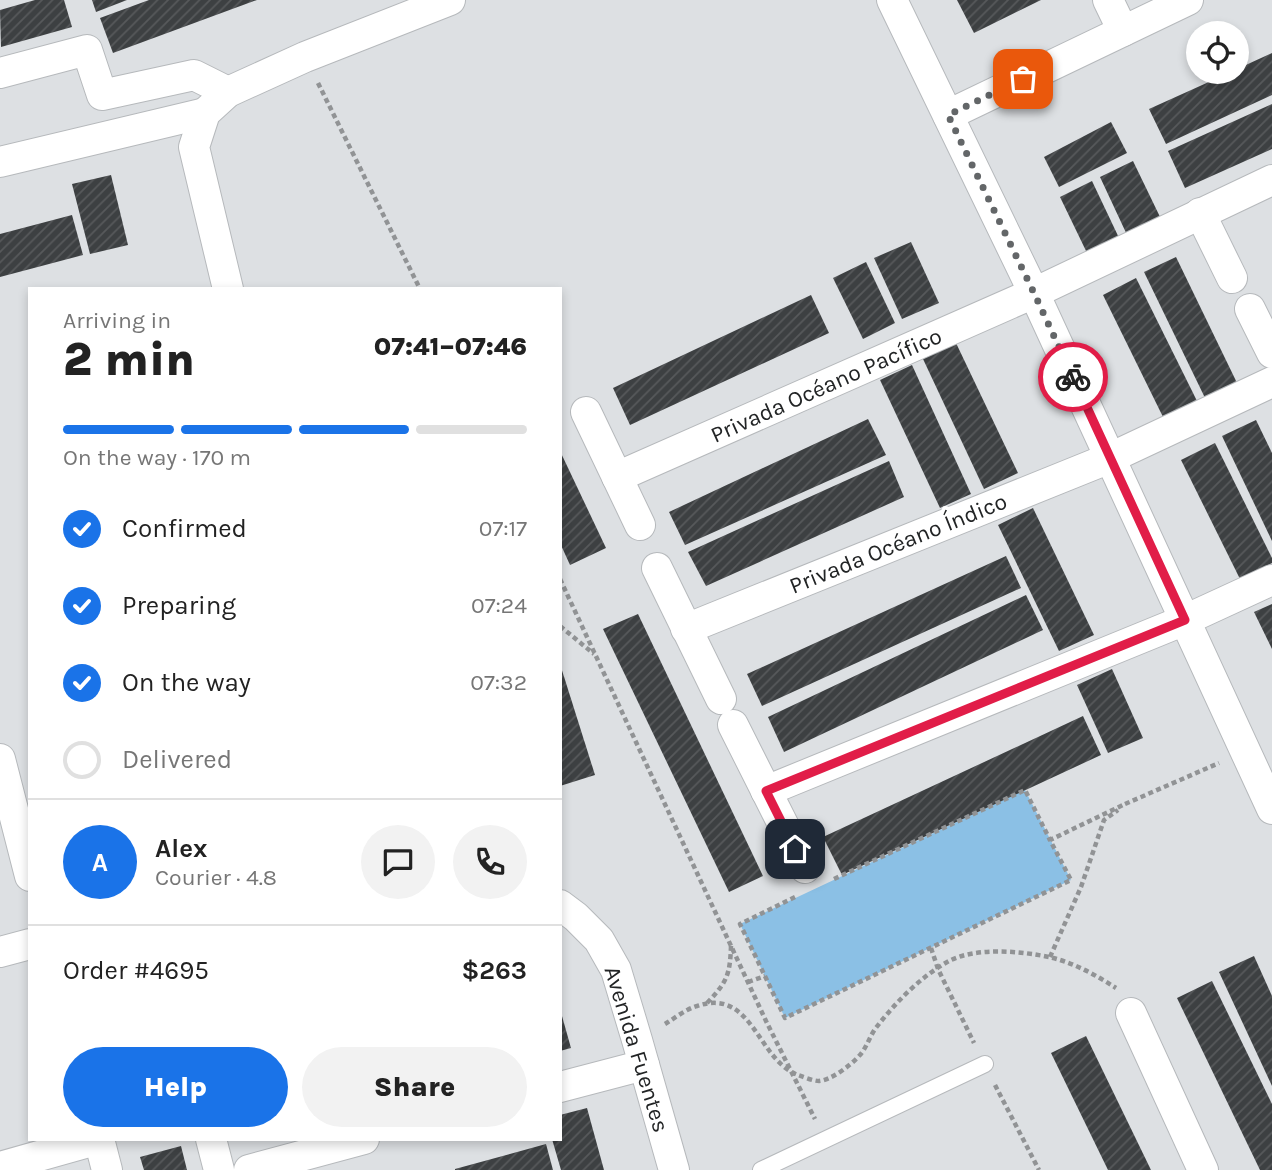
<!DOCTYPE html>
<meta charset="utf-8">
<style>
body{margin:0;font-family:Karla,sans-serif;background:#f2f2f2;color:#222;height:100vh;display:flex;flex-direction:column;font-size:26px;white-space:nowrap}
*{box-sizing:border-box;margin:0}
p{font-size:23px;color:#767676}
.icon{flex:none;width:38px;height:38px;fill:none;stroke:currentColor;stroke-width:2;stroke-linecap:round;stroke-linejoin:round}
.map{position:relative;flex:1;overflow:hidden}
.drawer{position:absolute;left:28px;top:287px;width:534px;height:854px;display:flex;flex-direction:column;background:#fff;border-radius:0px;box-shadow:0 4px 10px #0003}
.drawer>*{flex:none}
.controls{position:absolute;left:1186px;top:21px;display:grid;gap:14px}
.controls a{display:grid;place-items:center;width:63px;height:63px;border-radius:50%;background:#fff;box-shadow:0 4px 10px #0003;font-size:35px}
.pin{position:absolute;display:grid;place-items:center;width:60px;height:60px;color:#fff;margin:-30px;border-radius:14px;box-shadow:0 4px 10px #0006}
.courier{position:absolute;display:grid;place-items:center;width:70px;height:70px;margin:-35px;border:5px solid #e11d48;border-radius:50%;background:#fff;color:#222;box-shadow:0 2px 9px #0007}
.summary em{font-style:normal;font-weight:800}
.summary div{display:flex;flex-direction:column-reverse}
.summary{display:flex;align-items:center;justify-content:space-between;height:119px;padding:0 35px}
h1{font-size:46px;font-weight:800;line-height:52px}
.bar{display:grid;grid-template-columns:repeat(4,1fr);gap:10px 7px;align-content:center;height:84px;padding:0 35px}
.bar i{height:9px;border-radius:5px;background:#e0e0e0}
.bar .current{background:#1a73e8}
.bar p{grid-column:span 4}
.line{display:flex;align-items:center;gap:18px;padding:0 35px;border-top:2px solid #e0e0e0}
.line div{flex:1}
.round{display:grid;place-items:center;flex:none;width:74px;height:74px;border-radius:37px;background:#f2f2f2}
ol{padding:0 35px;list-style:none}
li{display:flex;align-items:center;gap:21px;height:77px}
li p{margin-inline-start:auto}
li .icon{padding:7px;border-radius:50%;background:#1a73e8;color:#fff;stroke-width:4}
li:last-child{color:#767676}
li i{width:38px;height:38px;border:4px solid #e0e0e0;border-radius:50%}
.action{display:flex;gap:14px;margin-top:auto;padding:14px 35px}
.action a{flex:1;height:80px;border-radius:42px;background:#1a73e8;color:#fff;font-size:28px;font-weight:800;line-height:80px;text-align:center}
.action a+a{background:#f2f2f2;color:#222}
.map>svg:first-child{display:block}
</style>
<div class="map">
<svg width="1272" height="1170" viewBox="0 0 1272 1170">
<defs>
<pattern id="building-hatch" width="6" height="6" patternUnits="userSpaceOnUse" patternTransform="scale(1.75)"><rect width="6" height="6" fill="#3d4042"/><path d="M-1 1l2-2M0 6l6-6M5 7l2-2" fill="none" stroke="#57595b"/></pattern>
</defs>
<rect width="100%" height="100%" fill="#dde0e3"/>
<polygon fill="#8bc0e5" points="1025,790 1071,880 785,1018 740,924"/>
<g fill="url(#building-hatch)">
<polygon points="35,0 64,0 72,27 1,47 0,10"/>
<polygon points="92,0 127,0 96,12"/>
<polygon points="149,0 257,0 113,53 100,18"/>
<polygon points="957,0 1041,0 974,33"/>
<polygon points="1272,53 1272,95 1166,144 1149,109 1231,72 1237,72 1237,69"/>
<polygon points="1272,104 1272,149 1185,188 1168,151"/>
<polygon points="1111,122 1127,153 1059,187 1044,157"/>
<polygon points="1133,161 1162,221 1128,237 1100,177"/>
<polygon points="111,175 128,245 90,254 72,184"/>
<polygon points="1092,181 1120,240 1088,255 1060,197"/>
<polygon points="72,215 83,255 0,277 0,234"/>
<polygon points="911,242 939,303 902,319 874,258"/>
<polygon points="1176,257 1238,385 1206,400 1144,272"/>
<polygon points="866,262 895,323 863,339 833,278"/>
<polygon points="1136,278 1198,403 1164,419 1103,295"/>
<polygon points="811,295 829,333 630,425 613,388"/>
<polygon points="956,343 1018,473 984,489 923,359"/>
<polygon points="912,365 971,494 940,508 880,380"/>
<polygon points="868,419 886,455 685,545 669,512"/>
<polygon points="1256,420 1272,453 1272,541 1222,436"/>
<polygon points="1215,443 1272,558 1272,563 1240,579 1181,460"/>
<polygon points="560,451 606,548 570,565 560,543"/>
<polygon points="889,461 904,497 706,586 688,552"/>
<polygon points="1033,508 1094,635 1059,651 998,525"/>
<polygon points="1006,556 1021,588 762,706 747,674"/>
<polygon points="1026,595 1043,630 784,752 768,717"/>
<polygon points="1272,604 1272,649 1254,612"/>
<polygon points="638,614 763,876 729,892 603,629"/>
<polygon points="560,664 595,775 560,786"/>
<polygon points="1112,669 1143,738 1108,753 1077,685"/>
<polygon points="1083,716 1101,755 842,875 823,837"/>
<polygon points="1254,956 1272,996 1272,1086 1219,972"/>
<polygon points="1212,981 1272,1104 1272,1170 1260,1170 1177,998"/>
<polygon points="560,1009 571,1048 560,1051"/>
<polygon points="1086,1036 1151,1170 1108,1170 1051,1053"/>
<polygon points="587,1108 604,1170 561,1170 552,1139 560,1139 560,1115"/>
<polygon points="546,1144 553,1170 455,1170 455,1169"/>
<polygon points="181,1146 187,1170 144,1170 140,1157"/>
</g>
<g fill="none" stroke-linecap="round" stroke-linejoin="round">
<defs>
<polyline id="service" points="761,1170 985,1064"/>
<g id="minor">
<polyline points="892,0 1034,293 1272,809"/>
<polyline points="1108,0 1123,31"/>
<polyline points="0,73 87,50 102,95 194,75 228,92"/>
<polyline points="948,115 1188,0"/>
<polyline points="0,162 205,113"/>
<polyline points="1200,213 1232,278"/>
<polyline points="228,289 194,147 205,113 228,92 305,57 450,0"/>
<polyline points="1250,309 1272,353"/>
<polyline points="586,412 640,525"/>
<polyline points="617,477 1034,293 1272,180"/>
<polyline points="657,568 721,699"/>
<polyline points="686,629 1110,458 1272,382"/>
<polyline points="733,725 805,868"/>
<polyline points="0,759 30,876"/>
<polyline points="766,791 1185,620 1272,580"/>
<polyline points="560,905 576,917 599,940 616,970 637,1040 674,1170"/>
<polyline points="0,952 30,944"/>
<polyline points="1131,1013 1203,1170"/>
<polyline points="560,1087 644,1065"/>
<polyline points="99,1139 107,1170"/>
<polyline points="211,1139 219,1170"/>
<polyline points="0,1167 99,1139"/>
<polyline points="249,1170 364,1139"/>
</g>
</defs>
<use href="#service" stroke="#b6b9bc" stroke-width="18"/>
<use href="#minor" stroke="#b6b9bc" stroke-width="32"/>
<g stroke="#919395" stroke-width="4.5" stroke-dasharray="5 3.5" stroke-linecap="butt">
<polyline points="318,83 420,289"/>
<polyline points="560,579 766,1021 815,1119"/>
<polyline points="560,626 594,654"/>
<polyline points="1125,804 1219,763"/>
<polyline points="834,879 1025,790 1050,840"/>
<polyline points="795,897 740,924 785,1018 1071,880 1050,840 1125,804"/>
<polyline points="931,948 938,969 974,1043"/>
<polyline points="1050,957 1081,887 1104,820 1118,810"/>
<polyline points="748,982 765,976"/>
<path d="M707 1003C727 982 730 975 731 946"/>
<path d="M665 1024C675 1018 686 1009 697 1006 753 987 757 1060 798 1075 804 1077 813 1081 819 1081 831 1080 850 1066 859 1056 866 1049 869 1038 875 1029 895 1003 920 977 949 961 976 947 1020 951 1049 957 1072 962 1096 975 1116 988"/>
<polyline points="995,1085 1039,1170"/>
</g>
<use href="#service" stroke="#fff" stroke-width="16"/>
<use href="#minor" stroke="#fff" stroke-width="30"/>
</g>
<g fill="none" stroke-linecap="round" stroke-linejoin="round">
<polyline stroke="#636668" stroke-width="7" stroke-dasharray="0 12.6" points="1023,79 948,115 1034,293 1073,377"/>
<polyline stroke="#e11d48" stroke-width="9" points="795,849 766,791 1185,620 1073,377"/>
</g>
<g text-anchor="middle" stroke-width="7" stroke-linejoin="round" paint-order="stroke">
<g font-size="23" fill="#222425" stroke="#fff">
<text transform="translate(826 385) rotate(-24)" y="8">Privada Océano Pacífico</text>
<text transform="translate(898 543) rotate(-22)" y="8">Privada Océano Índico</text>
<text transform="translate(637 1049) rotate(73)" y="8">Avenida Fuentes</text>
</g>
</g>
</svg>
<div class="controls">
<a><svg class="icon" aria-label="locate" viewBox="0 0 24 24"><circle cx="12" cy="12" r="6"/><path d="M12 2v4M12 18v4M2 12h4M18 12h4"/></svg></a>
</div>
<div class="pin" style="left:1023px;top:79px;background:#ea580c"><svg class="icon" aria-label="bag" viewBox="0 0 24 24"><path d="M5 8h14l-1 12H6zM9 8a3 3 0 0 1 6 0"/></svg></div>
<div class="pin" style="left:795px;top:849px;background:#1f2937"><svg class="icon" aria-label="home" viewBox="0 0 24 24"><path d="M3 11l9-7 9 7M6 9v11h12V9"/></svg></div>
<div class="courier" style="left:1073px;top:377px"><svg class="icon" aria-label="bike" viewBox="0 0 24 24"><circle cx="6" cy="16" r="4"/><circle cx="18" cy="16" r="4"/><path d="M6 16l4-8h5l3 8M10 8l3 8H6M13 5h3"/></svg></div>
<section class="drawer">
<div class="summary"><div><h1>2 min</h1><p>Arriving in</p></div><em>07:41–07:46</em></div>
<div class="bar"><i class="current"></i><i class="current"></i><i class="current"></i><i></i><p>On the way · 170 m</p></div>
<ol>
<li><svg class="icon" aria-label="check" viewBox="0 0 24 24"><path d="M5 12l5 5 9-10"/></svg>Confirmed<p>07:17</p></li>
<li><svg class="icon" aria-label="check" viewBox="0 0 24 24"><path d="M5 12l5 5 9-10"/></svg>Preparing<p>07:24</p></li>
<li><svg class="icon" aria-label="check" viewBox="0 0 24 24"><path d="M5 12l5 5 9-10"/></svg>On the way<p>07:32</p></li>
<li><i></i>Delivered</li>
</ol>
<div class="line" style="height:126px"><b class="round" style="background:#1a73e8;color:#fff">A</b><div><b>Alex</b><p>Courier · 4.8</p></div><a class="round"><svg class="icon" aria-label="chat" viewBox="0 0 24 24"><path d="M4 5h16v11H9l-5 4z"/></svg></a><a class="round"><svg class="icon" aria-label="phone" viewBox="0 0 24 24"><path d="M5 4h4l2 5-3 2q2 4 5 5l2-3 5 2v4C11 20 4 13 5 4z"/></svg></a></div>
<div class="line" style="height:91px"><div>Order #4695</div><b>$263</b></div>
<div class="action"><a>Help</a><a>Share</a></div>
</section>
</div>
